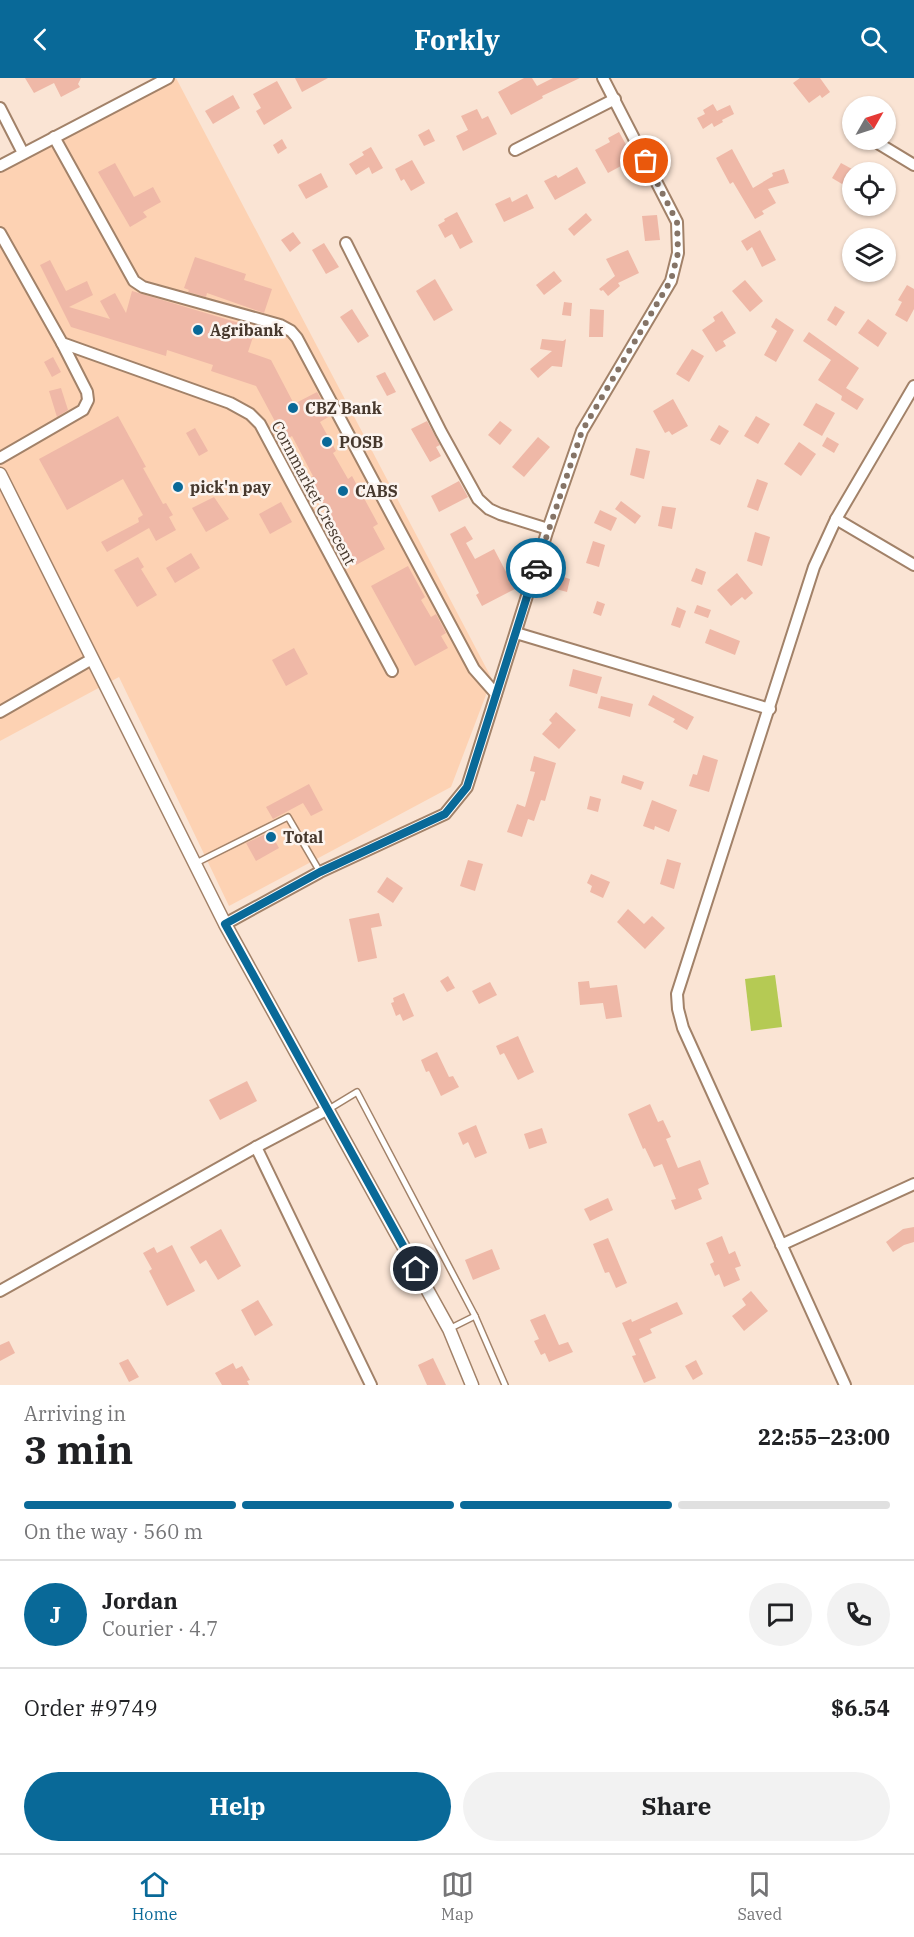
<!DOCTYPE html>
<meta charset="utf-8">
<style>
body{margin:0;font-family:"IBM Plex Serif",serif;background:#f2f2f2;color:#202124;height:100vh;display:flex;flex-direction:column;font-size:22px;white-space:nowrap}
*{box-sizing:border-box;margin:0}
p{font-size:20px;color:#757577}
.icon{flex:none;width:33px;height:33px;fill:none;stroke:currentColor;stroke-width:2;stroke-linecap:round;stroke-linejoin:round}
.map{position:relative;height:1307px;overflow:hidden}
.panel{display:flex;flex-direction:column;background:#fff;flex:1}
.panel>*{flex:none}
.needle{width:39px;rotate:51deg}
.fabs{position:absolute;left:842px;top:18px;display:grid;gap:12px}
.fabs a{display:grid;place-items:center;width:54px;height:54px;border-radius:50%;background:#fff;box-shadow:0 2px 4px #0004;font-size:30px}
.pin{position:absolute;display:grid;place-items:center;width:51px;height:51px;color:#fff;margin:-26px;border:3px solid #fff;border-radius:50%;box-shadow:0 2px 6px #0007}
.courier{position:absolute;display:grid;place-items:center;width:60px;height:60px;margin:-30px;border:4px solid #096998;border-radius:50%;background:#fff;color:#222;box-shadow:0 2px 8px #0007}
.headline em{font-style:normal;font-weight:700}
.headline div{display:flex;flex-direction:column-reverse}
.headline{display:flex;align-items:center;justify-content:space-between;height:102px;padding:0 24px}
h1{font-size:39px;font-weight:700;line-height:45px}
.bar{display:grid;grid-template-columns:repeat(4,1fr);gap:9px 6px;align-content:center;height:72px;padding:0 24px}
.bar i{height:8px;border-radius:4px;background:#e0e0e0}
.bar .on{background:#096998}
.bar p{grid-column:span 4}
.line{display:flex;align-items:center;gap:15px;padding:0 24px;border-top:2px solid #e0e0e0}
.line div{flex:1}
.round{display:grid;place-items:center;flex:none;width:63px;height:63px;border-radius:32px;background:#f2f2f2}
.cta{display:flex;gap:12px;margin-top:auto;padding:12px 24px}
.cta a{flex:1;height:69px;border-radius:36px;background:#096998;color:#fff;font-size:24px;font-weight:700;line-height:69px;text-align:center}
.cta a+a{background:#f2f2f2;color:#202124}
header{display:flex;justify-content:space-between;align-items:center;height:78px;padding:0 24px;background:#096998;color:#fff;font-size:27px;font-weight:700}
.menu{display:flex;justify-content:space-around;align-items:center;height:84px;border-top:2px solid #e0e0e0;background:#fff;font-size:16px;color:#757577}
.menu a{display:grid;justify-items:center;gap:3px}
.menu .on{color:#096998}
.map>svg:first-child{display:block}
</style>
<header><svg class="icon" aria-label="back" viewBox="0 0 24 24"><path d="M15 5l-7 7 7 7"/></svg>Forkly<svg class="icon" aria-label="search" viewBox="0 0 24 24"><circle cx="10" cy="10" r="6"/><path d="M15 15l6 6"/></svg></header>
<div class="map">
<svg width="914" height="1307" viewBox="0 0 914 1307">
<rect width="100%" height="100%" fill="#fae4d4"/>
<polygon fill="#fdd2b3" points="171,0 176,0 492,601 451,709 229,828 119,599 0,663 0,93"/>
<polygon fill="#b5ca54" points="775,897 782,949 751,953 745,901"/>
<g fill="#efb8a7">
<polygon points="25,0 81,0 78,6 80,9 61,19 54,5 34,15"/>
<polygon points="295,0 328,0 302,14"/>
<polygon points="524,0 532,0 537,8 553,0 580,0 542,18 543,20 511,37 498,14"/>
<polygon points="800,0 820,0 830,14 822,20 820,17 809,25 793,5"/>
<polygon points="277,3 292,30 264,47 256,33 261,30 253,16"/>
<polygon points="233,17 240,30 213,46 205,33"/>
<polygon points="713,26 717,33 730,27 734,36 722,42 723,44 714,49 712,45 703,51 697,40 705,36 703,32"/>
<polygon points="477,31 482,41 488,38 497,56 463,73 456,58 468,52 461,38"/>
<polygon points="429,51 435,63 424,68 418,57"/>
<polygon points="619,54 634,81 608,95 595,72 610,64 608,60"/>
<polygon points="282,61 287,70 278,76 273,67"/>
<polygon points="371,69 383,90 372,96 369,89 356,97 349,86 364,77 362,74"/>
<polygon points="732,71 753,110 773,98 772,95 784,91 789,105 768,111 776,125 762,133 764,136 755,141 733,104 730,106 716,80"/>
<polygon points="412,82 425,105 411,113 404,101 401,103 395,91"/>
<polygon points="115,85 134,119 153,109 161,124 143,134 147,139 130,149 98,94"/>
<polygon points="841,85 852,91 852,112 832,100"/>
<polygon points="577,89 586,105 555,122 544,103 556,97 558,100"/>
<polygon points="321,95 328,109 306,121 298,107"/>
<polygon points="527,116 534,130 504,144 495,126 510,119 512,124"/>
<polygon points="457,134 473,164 460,171 452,156 445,160 438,147 445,143 444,141"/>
<polygon points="586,135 592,142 574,158 568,151"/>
<polygon points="657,137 660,162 645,163 642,138"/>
<polygon points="760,152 776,182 762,189 752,169 747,173 741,163"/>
<polygon points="293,154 301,165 290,174 281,162"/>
<polygon points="324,165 339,189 326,196 312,172"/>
<polygon points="628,172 639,195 618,205 620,208 608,218 603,212 601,213 599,211 615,198 606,181"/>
<polygon points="195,179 246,196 244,202 272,211 264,235 207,215 206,219 188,214 189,212 184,210"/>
<polygon points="50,182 66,213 87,203 93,217 69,229 110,241 100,223 115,215 126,235 132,213 256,250 248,274 271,282 294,326 317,314 330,338 320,344 336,373 333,375 348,401 352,398 378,446 373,449 385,471 356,487 344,465 340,467 329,446 333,444 309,400 313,398 292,358 285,362 256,308 211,293 213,287 167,272 166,278 71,249 40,187"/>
<polygon points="554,193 562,203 544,217 536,207"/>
<polygon points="435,201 453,232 434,243 416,213"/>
<polygon points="745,202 763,223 750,234 732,213"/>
<polygon points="907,207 914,211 914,231 907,244 895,237 902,224 898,222"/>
<polygon points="564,224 572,225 571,238 562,237"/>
<polygon points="835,228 845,234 836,248 827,242"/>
<polygon points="352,231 369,258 358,265 340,239"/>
<polygon points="590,231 604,232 603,259 589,259"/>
<polygon points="722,233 736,255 723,263 726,268 716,274 702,252 715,243 713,239"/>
<polygon points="776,240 794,252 776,284 764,277 777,253 771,249"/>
<polygon points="868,241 887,255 878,269 858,255"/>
<polygon points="809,254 859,290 846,310 864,321 857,332 841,322 842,318 818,302 831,282 803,263"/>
<polygon points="542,261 563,263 566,261 562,289 552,288 538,300 530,291 552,273 540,271"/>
<polygon points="692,271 704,278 689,304 676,296"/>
<polygon points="53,279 61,294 52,299 44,284"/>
<polygon points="385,294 396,314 387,318 376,298"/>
<polygon points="61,310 68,332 57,339 49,313"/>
<polygon points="673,321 688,348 672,357 669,353 665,355 653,333"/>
<polygon points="816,325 835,335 822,358 803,347"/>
<polygon points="118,338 146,389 143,390 163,426 166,425 173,437 169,439 176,452 156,463 149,450 107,474 101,464 139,444 138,440 143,437 123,401 67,432 39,381"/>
<polygon points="756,338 770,346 758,366 744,358"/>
<polygon points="427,343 440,367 436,369 441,378 430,384 411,351"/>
<polygon points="500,343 512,352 500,367 488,357"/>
<polygon points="719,347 729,353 720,367 710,362"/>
<polygon points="195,350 208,373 199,378 186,355"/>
<polygon points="538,359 550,369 524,399 512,389"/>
<polygon points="827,359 839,366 834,375 822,368"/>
<polygon points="799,364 816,376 801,398 784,386"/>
<polygon points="636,370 650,373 644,401 630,397"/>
<polygon points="757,401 768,405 758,433 747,429"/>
<polygon points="459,403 468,419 439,434 431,418"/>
<polygon points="214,419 229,441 206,454 192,430"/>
<polygon points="621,423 641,438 635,446 615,431"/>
<polygon points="281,424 292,444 270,456 259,436"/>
<polygon points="662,428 676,430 672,451 658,448"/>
<polygon points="600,432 617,440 611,453 594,445"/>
<polygon points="465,448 473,461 466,465 475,481 494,471 515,511 482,528 476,517 479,515 450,456"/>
<polygon points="755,454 770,459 762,488 747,483"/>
<polygon points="593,463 605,467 599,489 586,485"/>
<polygon points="191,475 200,490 175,505 166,490"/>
<polygon points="138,479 144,489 141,491 157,517 137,529 114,492"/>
<polygon points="408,488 425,519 421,522 431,539 436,536 446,555 441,558 448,570 415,588 371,508"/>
<polygon points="696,490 706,494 702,507 691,503"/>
<polygon points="737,495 753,515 745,522 742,519 731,528 717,512"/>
<polygon points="560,498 570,501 567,514 556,511"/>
<polygon points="597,523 605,526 601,538 593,535"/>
<polygon points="697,527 711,532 708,540 694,535"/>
<polygon points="677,529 686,533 680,550 671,547"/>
<polygon points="710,551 740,563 735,577 705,565"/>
<polygon points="294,570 308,596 286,608 272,582"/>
<polygon points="573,591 602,599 597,616 569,608"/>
<polygon points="653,617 694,639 687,652 673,644 675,641 648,627"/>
<polygon points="601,618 633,626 630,639 598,630"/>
<polygon points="556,634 576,652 559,671 542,656 552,645 549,642"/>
<polygon points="703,677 718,682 709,714 689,708 693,696 697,697"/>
<polygon points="534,678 556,685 545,723 541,722 534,743 528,741 522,759 507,754 517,726 525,729 535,694 530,693"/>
<polygon points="623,697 644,704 641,712 621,705"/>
<polygon points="309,706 323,732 311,738 303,725 273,741 266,729"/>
<polygon points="590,718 601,721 598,734 587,731"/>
<polygon points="652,722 677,732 669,754 655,748 654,752 643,748"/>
<polygon points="270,754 279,770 256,783 246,765"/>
<polygon points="667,781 681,785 674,811 660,806"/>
<polygon points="468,782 483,786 475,813 460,808"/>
<polygon points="591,796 610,804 603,820 590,814 592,808 587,805"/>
<polygon points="387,799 403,810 393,825 377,814"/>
<polygon points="628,831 644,846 652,838 665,850 645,871 617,844"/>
<polygon points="379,835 382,848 371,850 377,880 358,884 349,841"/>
<polygon points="448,898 455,910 447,914 440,903"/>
<polygon points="589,903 590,910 617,907 622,939 606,941 603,925 580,927 578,904"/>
<polygon points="490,904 497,917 479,926 472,913"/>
<polygon points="404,915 414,938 403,943 400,936 396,938 391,925 394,924 393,920"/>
<polygon points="518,958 534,994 518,1002 504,975 500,977 496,968"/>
<polygon points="437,974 449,999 453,998 459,1009 441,1018 429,993 426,994 421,982"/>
<polygon points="247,1003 257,1023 220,1042 209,1022"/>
<polygon points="650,1026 658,1044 663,1042 671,1059 666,1061 678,1090 700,1082 709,1106 698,1111 702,1121 675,1132 671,1122 676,1121 662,1086 654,1089 645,1070 643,1071 628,1036"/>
<polygon points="476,1047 487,1075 475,1080 468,1064 463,1067 458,1055"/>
<polygon points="542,1050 547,1065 529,1071 524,1056"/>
<polygon points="608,1120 613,1132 590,1143 584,1131"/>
<polygon points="914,1149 914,1164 904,1167 893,1174 886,1164 903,1151"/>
<polygon points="221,1151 241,1188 218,1202 206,1182 200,1186 190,1169"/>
<polygon points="722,1158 729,1176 735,1173 741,1188 735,1190 740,1202 724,1209 719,1196 715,1198 710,1186 714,1184 706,1165"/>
<polygon points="608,1160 627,1205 616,1210 609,1194 605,1195 593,1166"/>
<polygon points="172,1167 195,1213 167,1228 149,1193 152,1191 143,1175 154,1169 157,1175"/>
<polygon points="492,1171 500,1191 473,1202 465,1182"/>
<polygon points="751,1213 768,1233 744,1253 732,1238 746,1227 742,1221"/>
<polygon points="258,1222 273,1247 255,1258 241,1232"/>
<polygon points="677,1224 683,1236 650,1251 652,1255 639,1261 656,1300 644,1305 632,1278 636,1277 622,1245 631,1241 632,1244"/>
<polygon points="545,1236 559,1267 568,1264 573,1274 549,1284 545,1275 541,1277 534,1263 539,1261 530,1242"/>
<polygon points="9,1263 15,1275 0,1283 0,1267"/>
<polygon points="433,1280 446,1307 427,1307 418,1287"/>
<polygon points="128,1281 139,1299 129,1304 119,1285"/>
<polygon points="696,1282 703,1296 693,1302 685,1288"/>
<polygon points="233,1285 236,1291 242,1288 250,1302 247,1303 249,1307 222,1307 215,1295"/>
</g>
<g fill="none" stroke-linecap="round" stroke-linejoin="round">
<defs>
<g id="service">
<polyline points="196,785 288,739 320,794"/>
<polyline points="329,1031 357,1014 475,1238"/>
<polyline points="449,1251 475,1238 505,1307"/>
</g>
<g id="minor">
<polyline points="0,30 23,75"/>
<polyline points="54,59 134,203 143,209 280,247 291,253 297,260 474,591 496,616"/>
<polyline points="876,64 914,87"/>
<polyline points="515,72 615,21"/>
<polyline points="0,88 168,0"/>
<polyline points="0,155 62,265 230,325 250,336 260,346 392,593"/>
<polyline points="346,165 441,354 478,421 489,431 500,436 548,451"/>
<polyline points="0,380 83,332 88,322 87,314 62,265"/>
<polyline points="836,441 914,487"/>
<polyline points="516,555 770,631"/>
<polyline points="0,634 92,581"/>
<polyline points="225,846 320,794 445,736 467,709 548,451 582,353 671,203 678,175 677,144 603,0"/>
<polyline points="256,1069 371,1307"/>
<polyline points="781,1167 914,1106"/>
<polyline points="0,1213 256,1069 328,1031"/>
<polyline points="845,1307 683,950 678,931 677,916 814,489 836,441 914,308"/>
</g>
<polyline id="tertiary" points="0,396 225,846 449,1251 472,1307"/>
</defs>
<use href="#service" stroke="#a28269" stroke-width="8"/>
<use href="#minor" stroke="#a28269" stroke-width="14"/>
<use href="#tertiary" stroke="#a28269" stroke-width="15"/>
<use href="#service" stroke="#fff" stroke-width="5"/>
<use href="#minor" stroke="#fff" stroke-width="10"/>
<use href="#tertiary" stroke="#fff" stroke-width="12"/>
</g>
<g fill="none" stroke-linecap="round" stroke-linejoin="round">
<polyline stroke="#857467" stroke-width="6" stroke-dasharray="0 10.8" points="536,490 582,353 671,202 678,175 677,144 646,83"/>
<polyline stroke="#096998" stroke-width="8" points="416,1191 225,846 320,794 445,736 467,709 536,490"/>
</g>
<g fill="#096998" stroke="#fcf4ef" stroke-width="2">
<circle cx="198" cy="252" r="6"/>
<circle cx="293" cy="330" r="6"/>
<circle cx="327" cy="364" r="6"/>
<circle cx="178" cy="409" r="6"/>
<circle cx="343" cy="413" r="6"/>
<circle cx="271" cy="759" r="6"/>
</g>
<g text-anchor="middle" stroke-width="5" stroke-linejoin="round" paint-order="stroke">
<g font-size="16" font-weight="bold" fill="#46382d" stroke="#fcf4ef" text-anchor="start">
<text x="210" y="258">Agribank</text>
<text x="305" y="336">CBZ Bank</text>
<text x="339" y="370">POSB</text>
<text x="190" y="415">pick'n pay</text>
<text x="355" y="419">CABS</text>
<text x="283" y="765">Total</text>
</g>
<g font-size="16" fill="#46382d" stroke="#fcf4ef">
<text transform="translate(314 415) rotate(62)" y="6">Cornmarket Crescent</text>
</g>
</g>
</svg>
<div class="fabs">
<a><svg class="needle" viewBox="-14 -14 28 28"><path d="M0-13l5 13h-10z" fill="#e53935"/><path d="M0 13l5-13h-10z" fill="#757577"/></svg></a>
<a><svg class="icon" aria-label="locate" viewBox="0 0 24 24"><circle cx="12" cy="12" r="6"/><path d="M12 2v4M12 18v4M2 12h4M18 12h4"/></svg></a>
<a><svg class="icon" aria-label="layers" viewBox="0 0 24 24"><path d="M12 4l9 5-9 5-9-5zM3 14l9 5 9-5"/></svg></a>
</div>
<div class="pin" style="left:646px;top:83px;background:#ea580c"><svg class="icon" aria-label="bag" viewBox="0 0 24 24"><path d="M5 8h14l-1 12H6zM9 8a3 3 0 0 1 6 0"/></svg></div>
<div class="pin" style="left:416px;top:1191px;background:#1f2937"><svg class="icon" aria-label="home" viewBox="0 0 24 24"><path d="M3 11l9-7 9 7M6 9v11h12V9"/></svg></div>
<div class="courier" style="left:536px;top:490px"><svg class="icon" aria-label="car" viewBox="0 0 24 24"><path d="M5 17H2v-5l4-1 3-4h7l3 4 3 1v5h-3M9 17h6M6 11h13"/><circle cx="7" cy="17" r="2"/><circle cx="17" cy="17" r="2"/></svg></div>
</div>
<section class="panel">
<div class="headline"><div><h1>3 min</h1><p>Arriving in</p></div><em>22:55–23:00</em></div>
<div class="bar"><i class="on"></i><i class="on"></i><i class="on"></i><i></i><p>On the way · 560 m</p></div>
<div class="line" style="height:108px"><b class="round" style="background:#096998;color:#fff">J</b><div><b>Jordan</b><p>Courier · 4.7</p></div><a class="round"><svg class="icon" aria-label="chat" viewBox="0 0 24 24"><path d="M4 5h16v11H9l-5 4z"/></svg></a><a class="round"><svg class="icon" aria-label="phone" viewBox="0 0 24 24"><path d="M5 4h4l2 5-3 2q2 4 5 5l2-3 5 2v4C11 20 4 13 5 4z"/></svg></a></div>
<div class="line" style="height:78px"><div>Order #9749</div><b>$6.54</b></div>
<div class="cta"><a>Help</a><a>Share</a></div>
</section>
<nav class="menu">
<a class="on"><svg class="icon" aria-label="home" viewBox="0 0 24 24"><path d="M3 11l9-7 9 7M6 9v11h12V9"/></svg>Home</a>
<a><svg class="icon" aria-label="map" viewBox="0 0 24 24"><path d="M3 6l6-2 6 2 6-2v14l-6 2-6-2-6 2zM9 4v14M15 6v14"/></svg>Map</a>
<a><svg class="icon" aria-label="saved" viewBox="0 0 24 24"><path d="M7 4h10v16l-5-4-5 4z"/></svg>Saved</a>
</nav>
